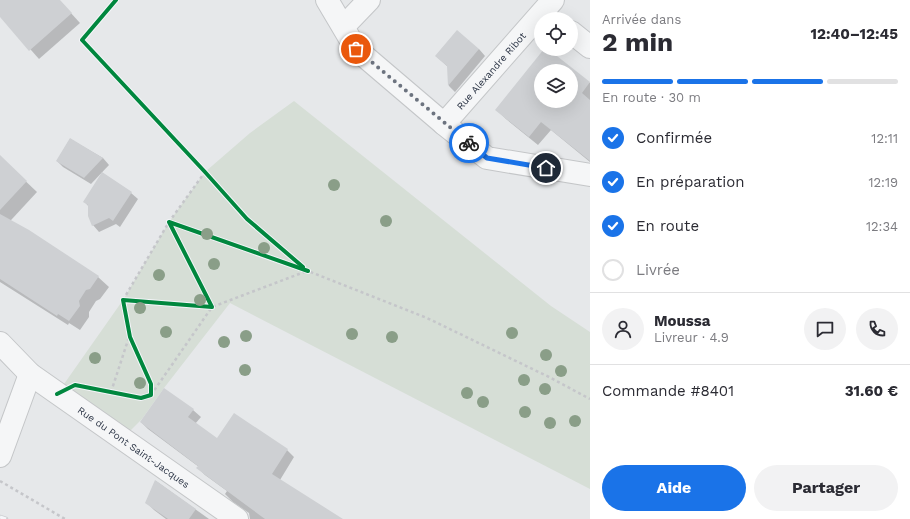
<!DOCTYPE html>
<html lang="fr">
<meta charset="utf-8">
<style>
body{margin:0;font-family:"Work Sans",sans-serif;background:#f2f2f3;color:#2b2b33;height:100vh;display:flex;flex-direction:column;font-size:15px;white-space:nowrap}
*{box-sizing:border-box;margin:0}
p{font-size:13px;color:#7c7c81}
.icon{flex:none;width:22px;height:22px;fill:none;stroke:currentColor;stroke-width:2;stroke-linecap:round;stroke-linejoin:round}
.map{position:relative;flex:1;overflow:hidden}
.sheet{display:flex;flex-direction:column;background:#fff;width:320px}
.sheet>*{flex:none}
.tools{position:absolute;left:534px;top:12px;display:grid;gap:8px}
.tools a{display:grid;place-items:center;width:44px;height:44px;border-radius:50%;background:#fff;box-shadow:0 4px 16px #0002;font-size:20px}
.pin{position:absolute;display:grid;place-items:center;width:34px;height:34px;color:#fff;margin:-17px;border:2px solid #fff;border-radius:50%;box-shadow:0 1px 4px #0007}
.courier{position:absolute;display:grid;place-items:center;width:40px;height:40px;margin:-20px;border:3px solid #1a73e8;border-radius:50%;background:#fff;color:#222;box-shadow:0 1px 5px #0007}
.head em{font-style:normal;font-weight:700}
.head div{display:flex;flex-direction:column-reverse}
.head{display:flex;align-items:center;justify-content:space-between;height:68px;padding:0 12px}
h1{font-size:26px;font-weight:700;line-height:30px}
.bar{display:grid;grid-template-columns:repeat(4,1fr);gap:6px 4px;align-content:center;height:48px;padding:0 12px}
.bar i{height:5px;border-radius:3px;background:#e1e1e2}
.bar .selected{background:#1a73e8}
.bar p{grid-column:span 4}
.line{display:flex;align-items:center;gap:10px;padding:0 12px;border-top:1px solid #e1e1e2}
.line div{flex:1}
.round{display:grid;place-items:center;flex:none;width:42px;height:42px;border-radius:21px;background:#f2f2f3}
ol{padding:0 12px;list-style:none}
li{display:flex;align-items:center;gap:12px;height:44px}
li p{margin-inline-start:auto}
li .icon{padding:4px;border-radius:50%;background:#1a73e8;color:#fff;stroke-width:4}
li:last-child{color:#7c7c81}
li i{width:22px;height:22px;border:2px solid #e1e1e2;border-radius:50%}
.button{display:flex;gap:8px;margin-top:auto;padding:8px 12px}
.button a{flex:1;height:46px;border-radius:24px;background:#1a73e8;color:#fff;font-size:16px;font-weight:700;line-height:46px;text-align:center}
.button a+a{background:#f2f2f3;color:#2b2b33}
main{display:flex;flex:1;min-height:0}
.map>svg:first-child{display:block}
</style>
<main>
<div class="map">
<svg width="590" height="519" viewBox="0 0 590 519">
<rect width="100%" height="100%" fill="#e6e8ea"/>
<polygon fill="#d6ded6" points="294,101 551,306 590,332 590,489 230,303 164,388 142,419 122,439 57,394 123,300 169,222 205,172 250,133"/>
<g fill="#0003" fill-rule="evenodd">
<polygon points="0,0 59,0 80,23 39,59 0,15"/>
<polygon points="479,49 485,56 455,92 449,86 448,67 436,56"/>
<path d="M545 49 590 83V162L551 130 538 145 506 119 497 110ZM541 71H571V101H541Z"/>
<polygon points="70,139 103,158 109,165 91,184 63,167 57,161"/>
<polygon points="0,157 37,192 0,232"/>
<polygon points="131,193 138,199 120,227 116,224 99,232 93,225 89,207 84,201"/>
<polygon points="0,251 98,277 109,287 100,299 96,301 89,312 89,317 80,330 69,323 68,325 0,282"/>
<polygon points="193,410 201,417 195,424 217,439 287,450 294,457 280,480 338,519 250,519 249,513 233,502 225,494 227,491 205,475 198,468 199,467 148,429 141,422"/>
<polygon points="156,481 209,519 166,519 154,510 147,503"/>
</g>
<g fill="#ced0d3" fill-rule="evenodd">
<polygon points="0,0 60,0 72,13 29,51 0,17"/>
<polygon points="457,30 479,49 448,86 447,66 435,56"/>
<path d="M544 49H548L590 82 582 93 590 100V161L541 122 529 137 495 110ZM541 71H571V101H541Z"/>
<polygon points="70,138 103,158 84,178 56,161"/>
<polygon points="0,155 27,181 0,210"/>
<polygon points="102,172 132,192 113,221 109,218 92,226 88,216 88,205 83,202"/>
<polygon points="0,214 29,230 99,276 90,289 86,290 79,301 80,306 69,321 58,314 57,316 0,279"/>
<polygon points="164,388 194,409 188,417 217,438 234,413 288,449 272,474 343,519 265,519 246,505 196,468 198,466 140,422"/>
<polygon points="155,480 196,509 189,519 168,519 145,503"/>
</g>
<g fill="none" stroke-linecap="round" stroke-linejoin="round">
<defs>
<g id="minor">
<polyline points="327,0 356,49 444,124 487,158 590,175"/>
<polyline points="344,26 369,0"/>
<polyline points="571,32 590,47"/>
<path id="s1" d="M444 124 553 0"/>
<path id="s2" d="M0 343 30 374 237 519"/>
<polyline points="0,456 30,374"/>
</g>
</defs>
<use href="#minor" stroke="#c4c6c8" stroke-width="24"/>
<g stroke="#c5c6ca" stroke-width="2.5" stroke-dasharray="3 3" stroke-linecap="butt">
<polyline points="82,40 205,172 247,219 306,269"/>
<polyline points="123,300 169,222 205,172"/>
<polyline points="89,388 141,398 151,395 151,384 130,337 123,300 212,307 169,222 308,271 427,318 549,377 590,399"/>
<polyline points="111,392 129,337"/>
<polyline points="151,395 212,307 307,271"/>
<polyline points="0,481 65,519"/>
</g>
<use href="#minor" stroke="#f5f6f7" stroke-width="22"/>
<defs>
<polyline id="rail" points="0,517 6,519"/>
</defs>
<use href="#rail" stroke="#cecfd2" stroke-width="4.5"/>
<use href="#rail" stroke="#f4f6f9" stroke-width="3" stroke-dasharray="9" stroke-linecap="butt"/>
<defs>
<g id="cycleway">
<polyline points="116,0 82,40 205,172 247,219 303,267"/>
<polyline points="57,394 75,385 141,398 151,395 151,384 130,337 123,300 212,307 169,222 308,271"/>
</g>
</defs>
<use href="#cycleway" stroke="#f4f6f9" stroke-width="6"/>
<use href="#cycleway" stroke="#00873e" stroke-width="4"/>
</g>
<g fill="#8a9e88">
<circle cx="334" cy="185" r="6"/>
<circle cx="386" cy="221" r="6"/>
<circle cx="207" cy="234" r="6"/>
<circle cx="264" cy="248" r="6"/>
<circle cx="214" cy="264" r="6"/>
<circle cx="159" cy="275" r="6"/>
<circle cx="200" cy="300" r="6"/>
<circle cx="140" cy="308" r="6"/>
<circle cx="166" cy="332" r="6"/>
<circle cx="512" cy="333" r="6"/>
<circle cx="352" cy="334" r="6"/>
<circle cx="246" cy="336" r="6"/>
<circle cx="392" cy="337" r="6"/>
<circle cx="224" cy="342" r="6"/>
<circle cx="546" cy="355" r="6"/>
<circle cx="95" cy="358" r="6"/>
<circle cx="245" cy="370" r="6"/>
<circle cx="561" cy="371" r="6"/>
<circle cx="524" cy="380" r="6"/>
<circle cx="140" cy="383" r="6"/>
<circle cx="545" cy="389" r="6"/>
<circle cx="467" cy="393" r="6"/>
<circle cx="483" cy="402" r="6"/>
<circle cx="525" cy="412" r="6"/>
<circle cx="575" cy="421" r="6"/>
<circle cx="550" cy="423" r="6"/>
</g>
<g fill="none" stroke-linecap="round" stroke-linejoin="round">
<polyline stroke="#6c737f" stroke-width="4" stroke-dasharray="0 7.2" points="356,49 469,143"/>
<polyline stroke="#1a73e8" stroke-width="5" points="469,143 487,158 546,168"/>
</g>
<g text-anchor="middle" stroke-width="3" stroke-linejoin="round" paint-order="stroke">
<g font-size="10" fill="#2b3445" stroke="#f4f6f9">
<text dy="4" stroke="none"><textPath href="#s1" startOffset="71">Rue Alexandre Ribot</textPath></text>
<text dy="4" stroke="none"><textPath href="#s2" startOffset="170">Rue du Pont Saint-Jacques</textPath></text>
</g>
</g>
</svg>
<div class="tools">
<a><svg class="icon" aria-label="locate" viewBox="0 0 24 24"><circle cx="12" cy="12" r="6"/><path d="M12 2v4M12 18v4M2 12h4M18 12h4"/></svg></a>
<a><svg class="icon" aria-label="layers" viewBox="0 0 24 24"><path d="M12 4l9 5-9 5-9-5zM3 14l9 5 9-5"/></svg></a>
</div>
<div class="pin" style="left:356px;top:49px;background:#ea580c"><svg class="icon" aria-label="bag" viewBox="0 0 24 24"><path d="M5 8h14l-1 12H6zM9 8a3 3 0 0 1 6 0"/></svg></div>
<div class="pin" style="left:546px;top:168px;background:#1f2937"><svg class="icon" aria-label="home" viewBox="0 0 24 24"><path d="M3 11l9-7 9 7M6 9v11h12V9"/></svg></div>
<div class="courier" style="left:469px;top:143px"><svg class="icon" aria-label="bike" viewBox="0 0 24 24"><circle cx="6" cy="16" r="4"/><circle cx="18" cy="16" r="4"/><path d="M6 16l4-8h5l3 8M10 8l3 8H6M13 5h3"/></svg></div>
</div>
<section class="sheet">
<div class="head"><div><h1>2 min</h1><p>Arrivée dans</p></div><em>12:40–12:45</em></div>
<div class="bar"><i class="selected"></i><i class="selected"></i><i class="selected"></i><i></i><p>En route · 30 m</p></div>
<ol>
<li><svg class="icon" aria-label="check" viewBox="0 0 24 24"><path d="M5 12l5 5 9-10"/></svg>Confirmée<p>12:11</p></li>
<li><svg class="icon" aria-label="check" viewBox="0 0 24 24"><path d="M5 12l5 5 9-10"/></svg>En préparation<p>12:19</p></li>
<li><svg class="icon" aria-label="check" viewBox="0 0 24 24"><path d="M5 12l5 5 9-10"/></svg>En route<p>12:34</p></li>
<li><i></i>Livrée</li>
</ol>
<div class="line" style="height:72px"><a class="round"><svg class="icon" aria-label="person" viewBox="0 0 24 24"><circle cx="12" cy="8" r="4"/><path d="M4 21q1-7 8-7t8 7"/></svg></a><div><b>Moussa</b><p>Livreur · 4.9</p></div><a class="round"><svg class="icon" aria-label="chat" viewBox="0 0 24 24"><path d="M4 5h16v11H9l-5 4z"/></svg></a><a class="round"><svg class="icon" aria-label="phone" viewBox="0 0 24 24"><path d="M5 4h4l2 5-3 2q2 4 5 5l2-3 5 2v4C11 20 4 13 5 4z"/></svg></a></div>
<div class="line" style="height:52px"><div>Commande #8401</div><b>31.60 €</b></div>
<div class="button"><a>Aide</a><a>Partager</a></div>
</section>
</main>
